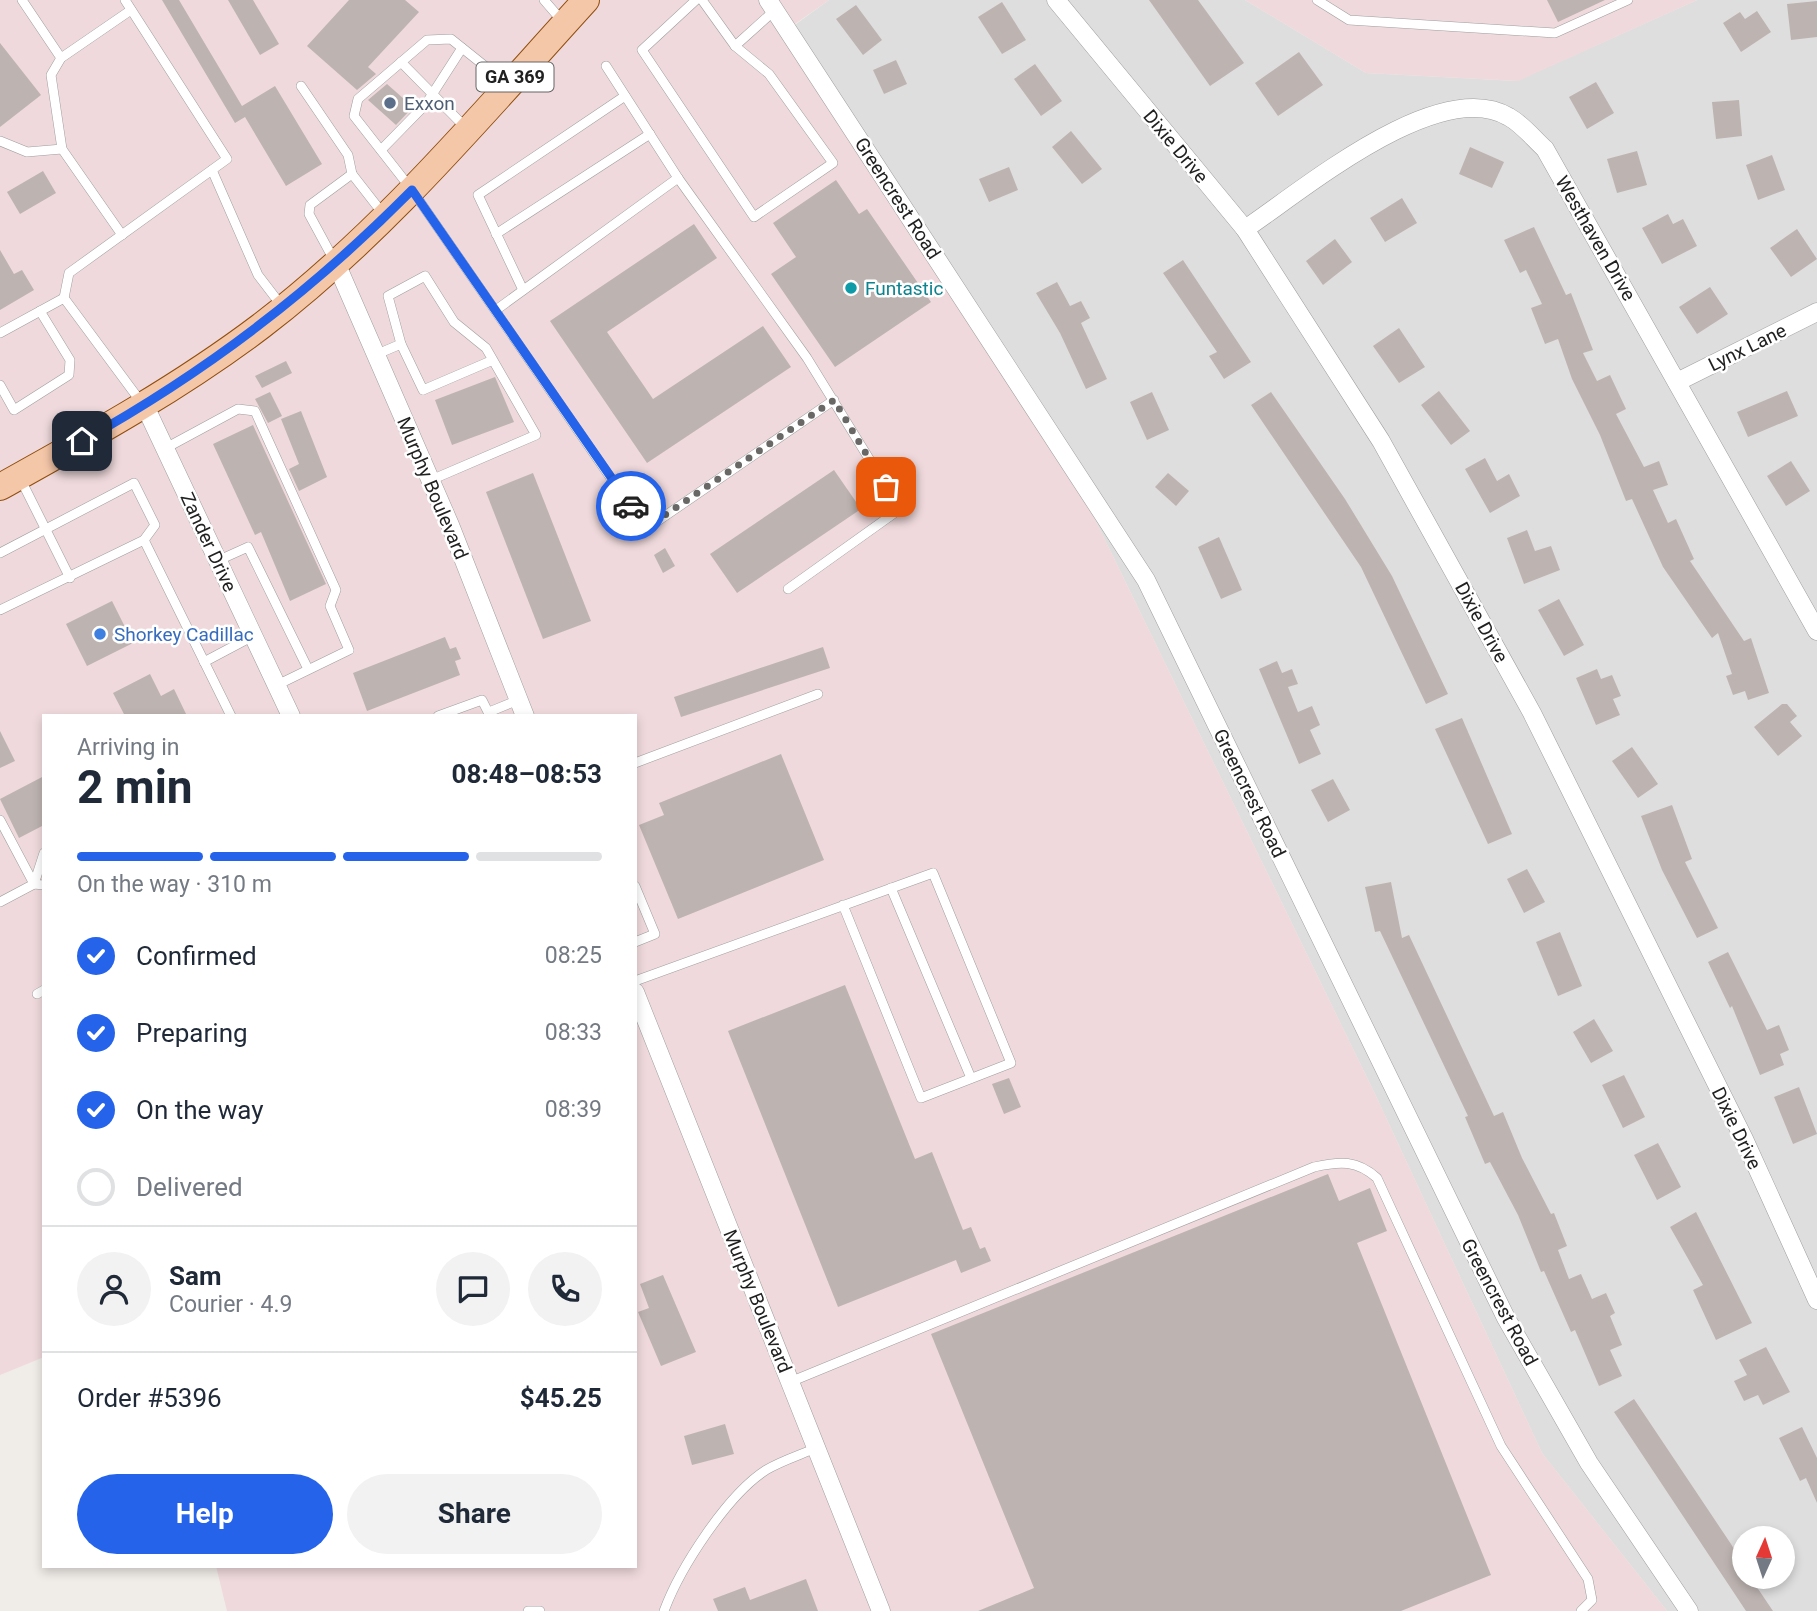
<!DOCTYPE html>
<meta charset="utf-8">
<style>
body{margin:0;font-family:Roboto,sans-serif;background:#f2f2f3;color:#1f2937;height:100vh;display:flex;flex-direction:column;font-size:26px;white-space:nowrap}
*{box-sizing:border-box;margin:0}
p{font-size:23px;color:#747a83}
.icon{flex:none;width:38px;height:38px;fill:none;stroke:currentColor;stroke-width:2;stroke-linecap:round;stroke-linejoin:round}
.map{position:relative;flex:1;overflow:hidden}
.side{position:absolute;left:42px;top:714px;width:595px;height:854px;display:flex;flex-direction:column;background:#fff;border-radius:0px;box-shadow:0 4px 10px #0003}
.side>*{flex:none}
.needle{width:46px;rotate:3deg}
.fabs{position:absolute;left:1732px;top:1526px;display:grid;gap:14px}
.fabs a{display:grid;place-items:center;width:63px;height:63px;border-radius:50%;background:#fff;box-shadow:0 4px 10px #0003;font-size:35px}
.pin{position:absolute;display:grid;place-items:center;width:60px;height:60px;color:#fff;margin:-30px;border-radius:14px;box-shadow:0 4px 10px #0006}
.courier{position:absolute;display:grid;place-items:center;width:70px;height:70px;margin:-35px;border:5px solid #2563eb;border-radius:50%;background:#fff;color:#222;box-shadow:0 2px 9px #0007}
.headline em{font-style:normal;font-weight:700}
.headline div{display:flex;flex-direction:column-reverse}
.headline{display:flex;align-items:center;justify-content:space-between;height:119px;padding:0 35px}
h1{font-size:46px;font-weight:700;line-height:52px}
.bar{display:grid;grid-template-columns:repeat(4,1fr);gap:10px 7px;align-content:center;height:84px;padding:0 35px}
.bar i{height:9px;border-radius:5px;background:#e0e1e3}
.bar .selected{background:#2563eb}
.bar p{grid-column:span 4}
.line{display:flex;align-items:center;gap:18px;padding:0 35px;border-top:2px solid #e0e1e3}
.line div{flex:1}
.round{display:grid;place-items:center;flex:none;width:74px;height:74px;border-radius:37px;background:#f2f2f3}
ol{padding:0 35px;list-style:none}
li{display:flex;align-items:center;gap:21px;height:77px}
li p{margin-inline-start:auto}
li .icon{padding:7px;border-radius:50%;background:#2563eb;color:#fff;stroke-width:4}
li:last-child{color:#747a83}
li i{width:38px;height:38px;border:4px solid #e0e1e3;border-radius:50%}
.action{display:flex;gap:14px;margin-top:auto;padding:14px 35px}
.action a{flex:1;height:80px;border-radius:42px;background:#2563eb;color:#fff;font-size:28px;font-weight:700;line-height:80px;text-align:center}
.action a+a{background:#f2f2f3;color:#1f2937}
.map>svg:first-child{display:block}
</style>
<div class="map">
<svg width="1817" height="1611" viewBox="0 0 1817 1611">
<rect width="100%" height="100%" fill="#f0ece8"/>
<path fill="#dfdede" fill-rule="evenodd" d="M829 0H1245L1366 73 1517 81 1697 0H1817V1611H1667L1542 1453 1375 1094 1086 501 792 27ZM1745 1538H1783V1577H1745Z"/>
<g fill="#efd9dc">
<polygon points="0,0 829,0 792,26 1086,501 1375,1094 1542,1453 1667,1611 227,1611 216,1566 635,1566 635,716 44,716 44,1357 0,1375"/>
<polygon points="1245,0 1697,0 1518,81 1366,73"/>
</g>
<g fill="#bdb4b1">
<polygon points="162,0 179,0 242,106 275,86 322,164 286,186 245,117 235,123"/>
<polygon points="228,0 253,0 279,44 260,55"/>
<polygon points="349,0 405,0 419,12 368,67 376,74 357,90 307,46"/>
<polygon points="1149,0 1198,0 1244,63 1210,86"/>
<polygon points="1547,0 1605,0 1558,22"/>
<polygon points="1817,1 1817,37 1791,40 1787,4"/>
<polygon points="1002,2 1026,40 1002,54 978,17"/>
<polygon points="856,5 882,40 863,55 836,19"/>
<polygon points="1757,11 1771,32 1741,52 1723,23 1740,12 1745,19"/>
<polygon points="0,43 41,95 0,127"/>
<polygon points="1299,52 1323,85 1278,116 1255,83"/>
<polygon points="896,60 907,84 884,94 873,70"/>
<polygon points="1035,64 1062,101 1041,116 1014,79"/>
<polygon points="1596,82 1614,113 1587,129 1569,97"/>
<polygon points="387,84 413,107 396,125 368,100"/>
<polygon points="1739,100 1742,136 1716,139 1712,102"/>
<polygon points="1071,131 1102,169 1082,184 1052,147"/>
<polygon points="1470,147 1504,162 1492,188 1459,174"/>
<polygon points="1637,151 1647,185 1617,193 1607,159"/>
<polygon points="1772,155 1785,190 1758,200 1746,165"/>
<polygon points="1009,167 1018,190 989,202 979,179"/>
<polygon points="43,171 56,193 20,214 7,192"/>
<polygon points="836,180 859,214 867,209 931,302 835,367 771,274 796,257 773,223"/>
<polygon points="1402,198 1417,223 1385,242 1370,218"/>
<polygon points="1668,214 1673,224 1683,219 1697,246 1662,264 1642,228"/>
<polygon points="694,224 717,258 607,332 653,399 763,326 791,367 647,463 550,321"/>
<polygon points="1534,227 1566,295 1571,293 1593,350 1583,353 1597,381 1610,375 1626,409 1616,414 1644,467 1659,461 1668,485 1653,490 1668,523 1676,519 1694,559 1690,561 1744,641 1751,638 1769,693 1748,700 1745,691 1733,695 1726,676 1732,674 1718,633 1712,638 1663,567 1632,499 1626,501 1600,435 1572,379 1558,339 1545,344 1531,308 1542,304 1526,270 1520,273 1504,240"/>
<polygon points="1797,229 1817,259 1791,277 1770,248"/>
<polygon points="1335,239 1352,262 1323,285 1306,261"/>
<polygon points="0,250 14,274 22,270 34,290 0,310"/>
<polygon points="1183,260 1251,362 1224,379 1209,356 1217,352 1163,273"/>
<polygon points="1057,282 1070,306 1081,301 1090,318 1081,323 1107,379 1086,389 1060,333 1036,293"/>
<polygon points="1710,287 1728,314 1697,334 1679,307"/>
<polygon points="1399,328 1425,367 1399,383 1373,346"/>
<polygon points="286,361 292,373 262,388 255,376"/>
<polygon points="495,377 514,422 452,445 435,400"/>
<polygon points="1439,391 1470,431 1451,445 1421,405"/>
<polygon points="1787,391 1798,416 1748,437 1737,412"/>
<polygon points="270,392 282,416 268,423 255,399"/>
<polygon points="1152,392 1169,430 1147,440 1130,402"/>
<polygon points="1271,392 1345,499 1392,576 1448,694 1426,704 1361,567 1251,405"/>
<polygon points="301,411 327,477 299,491 289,469 299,464 281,419"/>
<polygon points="253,425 326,584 290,601 261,532 255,535 213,444"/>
<polygon points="1485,458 1497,481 1509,474 1520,496 1490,513 1465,469"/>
<polygon points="1791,461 1810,491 1786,506 1767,476"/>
<polygon points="834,470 861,509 737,593 710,554"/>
<polygon points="533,473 591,621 543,639 486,492"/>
<polygon points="1168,473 1189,491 1176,506 1155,487"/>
<polygon points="1527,530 1535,551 1551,546 1560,570 1524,584 1507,538"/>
<polygon points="1219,537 1242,590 1221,599 1198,547"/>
<polygon points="665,548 675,566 663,573 654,555"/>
<polygon points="1559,599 1584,645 1564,656 1538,610"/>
<polygon points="112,601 133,643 87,666 66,624"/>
<polygon points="445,637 450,649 456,647 461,659 455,661 460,675 367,711 353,673"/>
<polygon points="823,647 830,668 681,717 674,697"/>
<polygon points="1277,661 1282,673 1292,669 1298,684 1288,687 1298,712 1312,706 1320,725 1310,730 1321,754 1299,764 1259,669"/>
<polygon points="1597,669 1601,679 1612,675 1621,696 1613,699 1620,715 1596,725 1576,678"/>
<polygon points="150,674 161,696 174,689 187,716 125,716 113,693"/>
<polygon points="1782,704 1787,704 1797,716 1790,722 1802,736 1778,756 1754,727"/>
<polygon points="1462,718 1512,834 1488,844 1435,729"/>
<polygon points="0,731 15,761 0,768"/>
<polygon points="1632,747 1658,784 1638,798 1612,761"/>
<polygon points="781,754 824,860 678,919 639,825 664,815 659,803"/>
<polygon points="44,776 44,825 19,838 0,799"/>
<polygon points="1333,779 1350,810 1328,822 1311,790"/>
<polygon points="1672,805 1692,859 1685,862 1718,928 1697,938 1662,870 1641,816"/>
<polygon points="1527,869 1545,902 1524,913 1507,879"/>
<polygon points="1391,882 1402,938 1409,935 1494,1116 1503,1112 1522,1158 1551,1214 1554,1213 1567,1246 1558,1250 1569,1279 1581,1274 1592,1299 1606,1293 1615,1313 1610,1316 1622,1345 1610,1350 1622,1376 1599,1386 1575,1330 1571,1332 1544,1271 1541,1272 1518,1215 1490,1162 1485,1164 1465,1117 1468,1116 1380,931 1375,932 1365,887"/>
<polygon points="1560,932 1582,986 1558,996 1536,942"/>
<polygon points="1728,952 1767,1030 1779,1025 1789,1050 1780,1054 1784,1065 1760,1075 1732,1006 1730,1008 1708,962"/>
<polygon points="845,985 915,1159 932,1152 963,1230 971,1227 980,1249 985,1247 991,1261 961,1273 956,1260 838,1307 728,1031"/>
<polygon points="1594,1019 1613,1051 1591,1063 1573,1032"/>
<polygon points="1624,1075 1645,1117 1623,1128 1602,1085"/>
<polygon points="1009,1078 1021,1107 1004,1114 992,1084"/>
<polygon points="1799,1087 1817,1134 1793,1144 1774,1097"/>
<polygon points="1658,1143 1681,1187 1657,1200 1634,1155"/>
<polygon points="1328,1174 1339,1201 1370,1188 1387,1231 1357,1243 1491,1575 1401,1611 978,1611 1034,1588 931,1334"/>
<polygon points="1696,1212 1752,1323 1716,1340 1693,1290 1703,1285 1670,1227"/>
<polygon points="663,1275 696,1352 661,1366 638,1312 649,1308 640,1284"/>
<polygon points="1766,1347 1790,1392 1763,1405 1758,1395 1744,1401 1734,1381 1747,1375 1739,1360"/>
<polygon points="1634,1399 1731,1544 1745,1568 1745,1577 1750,1577 1773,1611 1746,1611 1614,1412"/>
<polygon points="725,1424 734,1454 692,1465 684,1436"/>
<polygon points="1802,1427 1817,1458 1817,1503 1806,1478 1800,1481 1779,1438"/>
<polygon points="806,1579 818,1611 718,1611 713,1599 745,1587 750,1600"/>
</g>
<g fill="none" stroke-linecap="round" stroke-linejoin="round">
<defs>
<g id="lane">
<polyline points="22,0 61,58"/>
<polyline points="544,0 563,22"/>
<polyline points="696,0 642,50 754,217 833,163 769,74 735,46 702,0"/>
<polyline points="1317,0 1349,20 1555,33 1628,0"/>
<polyline points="735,46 775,10"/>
<polyline points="401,62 466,128"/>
<polyline points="606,66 678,178 807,358 900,509 788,589"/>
<polyline points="506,83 451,39 427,40 358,99 354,116 412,190 646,529 834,400"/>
<polyline points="301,86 348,155 352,174"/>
<polyline points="0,141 27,152 62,149"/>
<polyline points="381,150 426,104 462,48"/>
<polyline points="212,170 258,275 281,305"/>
<polyline points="496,234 650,134"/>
<polyline points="122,235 62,149 51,75 61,58 131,10"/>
<polyline points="335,262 309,214 310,205 352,174 384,215"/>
<polyline points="523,290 478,195 625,96"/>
<polyline points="64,298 69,273 227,159 125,0"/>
<polyline points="496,310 678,178"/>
<polyline points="0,333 64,298 141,402"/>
<polyline points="375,355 401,344"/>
<polyline points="0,385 14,410 69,375 70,360 40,311"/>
<polyline points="164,449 238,409 255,411 336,590 330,606 349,650 277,685"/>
<polyline points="20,478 70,578"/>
<polyline points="431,480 536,435 486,348 454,322 425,276 388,296 401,344 423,390 493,360"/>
<polyline points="0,553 134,483 155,525 144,540"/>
<polyline points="217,561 248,547 308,669"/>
<polyline points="0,610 144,540 231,716"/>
<polyline points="204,662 253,636"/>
<polyline points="489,712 518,700"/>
<polyline points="438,716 482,700 490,716"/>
<polyline points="635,763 818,694"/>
<polyline points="0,820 34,884 0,902"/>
<polyline points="44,853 34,884 44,885"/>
<polyline points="635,886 655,934 635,942"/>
<polyline points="891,888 971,1078"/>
<polyline points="635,981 933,873 1011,1063 921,1098 843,905"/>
<polyline points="37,994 44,990"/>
<path d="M790 1382 1314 1167C1340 1161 1357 1160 1377 1178L1501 1446 1588 1579 1592 1600 1581 1611"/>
<polyline points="528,1611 540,1611"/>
<path d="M664 1611C680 1568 727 1495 766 1470 781 1461 800 1455 816 1448"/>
</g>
<g id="street">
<polyline points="768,0 1146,580 1506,1318 1589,1463 1689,1611"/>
<polyline points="1056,0 1245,229 1381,441 1532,713 1744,1139 1817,1300"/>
<path d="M1245 229C1302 191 1439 75 1509 117 1522 124 1533 138 1545 149L1817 631"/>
<polyline points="336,263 450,525 525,716"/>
<polyline points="1677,382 1817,312"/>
<polyline points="145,406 291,716"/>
<polyline points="635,992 881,1611"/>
</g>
<path id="primary" d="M0 487C90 437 179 388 261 326 383 233 483 113 586 0"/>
</defs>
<use href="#lane" stroke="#9e9e9e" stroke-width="10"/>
<use href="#street" stroke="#9e9e9e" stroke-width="19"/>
<use href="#primary" stroke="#904e0d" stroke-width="28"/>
<use href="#lane" stroke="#fff" stroke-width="9"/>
<use href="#street" stroke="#fff" stroke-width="18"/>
<use href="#primary" stroke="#f5c7a9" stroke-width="26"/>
</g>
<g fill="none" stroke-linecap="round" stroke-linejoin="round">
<polyline stroke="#696867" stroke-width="7" stroke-dasharray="0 12.6" points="631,506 646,528 834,400 886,487"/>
<path stroke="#2563eb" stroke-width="9" d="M82 441C206 372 312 291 412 190L631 506"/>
</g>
<circle fill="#5c6f8a" stroke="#fff" stroke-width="2.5" cx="390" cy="103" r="7"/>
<circle fill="#0f9aa8" stroke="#fff" stroke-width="2.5" cx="851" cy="288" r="7"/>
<circle fill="#3f7fe0" stroke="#fff" stroke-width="2.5" cx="100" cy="634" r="7"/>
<g text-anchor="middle" stroke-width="5" stroke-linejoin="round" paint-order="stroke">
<rect fill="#fff" stroke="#646464" stroke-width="2" x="476.5" y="62.5" width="77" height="29" rx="5"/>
<g font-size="18" font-weight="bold" fill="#212121">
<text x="515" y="83">GA 369</text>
</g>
<g font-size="19" fill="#4e5e75" stroke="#fff" text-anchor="start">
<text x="404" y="110">Exxon</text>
</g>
<g font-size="19" fill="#212121" stroke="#fff">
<text transform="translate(1176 146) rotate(50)" y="7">Dixie Drive</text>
<text transform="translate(898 198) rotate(57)" y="7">Greencrest Road</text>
<text transform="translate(1596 238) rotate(60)" y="7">Westhaven Drive</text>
<text transform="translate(1747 347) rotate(-26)" y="7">Lynx Lane</text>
<text transform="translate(433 488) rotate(67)" y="7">Murphy Boulevard</text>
<text transform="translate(209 542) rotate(65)" y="7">Zander Drive</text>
<text transform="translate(1482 622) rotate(61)" y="7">Dixie Drive</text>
<text transform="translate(1250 793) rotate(64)" y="7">Greencrest Road</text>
<text transform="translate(1737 1128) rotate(64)" y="7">Dixie Drive</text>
<text transform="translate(758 1301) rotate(68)" y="7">Murphy Boulevard</text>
<text transform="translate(1500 1302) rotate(62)" y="7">Greencrest Road</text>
</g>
<g font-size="19" fill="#0d838f" stroke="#fff" text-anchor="start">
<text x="865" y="295">Funtastic</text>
</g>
<g font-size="19" fill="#366cbe" stroke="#fff" text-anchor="start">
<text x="114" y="641">Shorkey Cadillac</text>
</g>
</g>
</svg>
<div class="fabs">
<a><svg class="needle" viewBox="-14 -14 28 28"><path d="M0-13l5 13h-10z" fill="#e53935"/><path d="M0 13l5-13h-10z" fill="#747a83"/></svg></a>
</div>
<div class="pin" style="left:886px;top:487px;background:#ea580c"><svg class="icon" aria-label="bag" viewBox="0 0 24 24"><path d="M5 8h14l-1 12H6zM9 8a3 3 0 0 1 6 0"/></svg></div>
<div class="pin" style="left:82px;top:441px;background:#1f2937"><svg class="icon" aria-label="home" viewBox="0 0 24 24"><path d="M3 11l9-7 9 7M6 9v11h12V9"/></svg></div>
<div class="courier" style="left:631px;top:506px"><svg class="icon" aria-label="car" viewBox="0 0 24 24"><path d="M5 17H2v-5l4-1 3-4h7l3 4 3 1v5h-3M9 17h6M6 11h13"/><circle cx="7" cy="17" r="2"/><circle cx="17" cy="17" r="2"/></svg></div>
<section class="side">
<div class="headline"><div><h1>2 min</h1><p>Arriving in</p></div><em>08:48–08:53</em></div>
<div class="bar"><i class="selected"></i><i class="selected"></i><i class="selected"></i><i></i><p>On the way · 310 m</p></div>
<ol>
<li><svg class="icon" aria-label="check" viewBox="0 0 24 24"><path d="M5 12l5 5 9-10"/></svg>Confirmed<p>08:25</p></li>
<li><svg class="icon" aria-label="check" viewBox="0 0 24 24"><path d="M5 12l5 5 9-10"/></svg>Preparing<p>08:33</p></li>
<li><svg class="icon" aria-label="check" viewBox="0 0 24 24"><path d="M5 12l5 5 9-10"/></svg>On the way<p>08:39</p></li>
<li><i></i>Delivered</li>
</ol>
<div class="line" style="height:126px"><a class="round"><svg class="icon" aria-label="person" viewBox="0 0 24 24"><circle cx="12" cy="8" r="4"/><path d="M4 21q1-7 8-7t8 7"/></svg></a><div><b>Sam</b><p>Courier · 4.9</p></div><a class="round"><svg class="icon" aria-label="chat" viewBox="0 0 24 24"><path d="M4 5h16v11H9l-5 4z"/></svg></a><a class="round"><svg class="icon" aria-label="phone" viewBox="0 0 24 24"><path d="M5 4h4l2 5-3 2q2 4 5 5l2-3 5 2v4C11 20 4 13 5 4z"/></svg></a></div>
<div class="line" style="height:91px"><div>Order #5396</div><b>$45.25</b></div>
<div class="action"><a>Help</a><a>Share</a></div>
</section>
</div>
